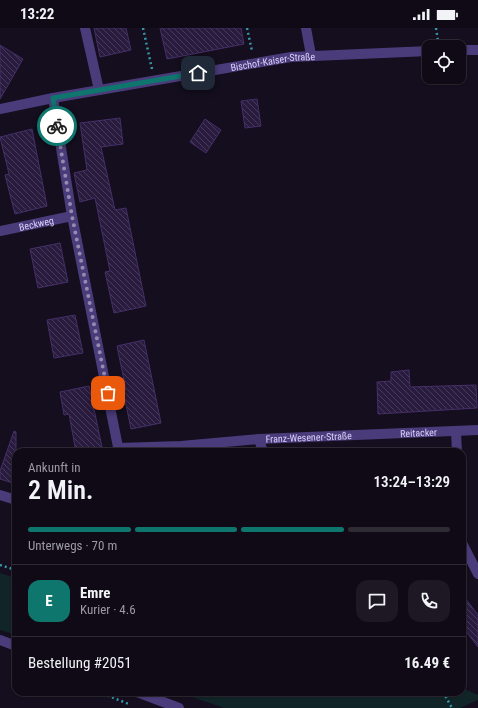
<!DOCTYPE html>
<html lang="de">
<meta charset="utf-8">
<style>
body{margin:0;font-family:"Roboto Condensed",sans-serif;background:#1d1823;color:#f1f3f6;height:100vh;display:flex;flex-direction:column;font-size:15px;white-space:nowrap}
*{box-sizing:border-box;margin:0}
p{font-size:13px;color:#9b9aa1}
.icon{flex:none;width:22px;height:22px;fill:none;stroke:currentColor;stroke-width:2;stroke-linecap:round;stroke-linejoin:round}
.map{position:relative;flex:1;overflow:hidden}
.drawer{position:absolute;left:12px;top:420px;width:454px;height:248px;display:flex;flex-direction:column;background:#0f0a16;border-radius:12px;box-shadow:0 1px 3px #0004,0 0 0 1px #2f2b35}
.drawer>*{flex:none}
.fabs{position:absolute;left:422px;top:12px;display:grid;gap:8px}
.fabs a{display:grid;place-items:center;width:44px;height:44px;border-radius:8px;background:#0f0a16;box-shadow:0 1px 3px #0004,0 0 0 1px #2f2b35;font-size:20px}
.pin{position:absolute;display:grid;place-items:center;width:34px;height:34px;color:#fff;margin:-17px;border-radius:8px;box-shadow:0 2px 6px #0006}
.courier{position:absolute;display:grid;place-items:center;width:40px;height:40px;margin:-20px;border:3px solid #0f766e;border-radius:50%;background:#fff;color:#222;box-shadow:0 1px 5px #0007}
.head em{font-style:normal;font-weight:600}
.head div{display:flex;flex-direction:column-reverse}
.head{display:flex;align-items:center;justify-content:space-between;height:68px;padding:0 16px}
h1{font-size:26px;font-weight:600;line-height:30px}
.bar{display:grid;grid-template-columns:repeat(4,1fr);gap:6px 4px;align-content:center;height:48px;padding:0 16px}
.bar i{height:5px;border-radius:3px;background:#2f2b35}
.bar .current{background:#0f766e}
.bar p{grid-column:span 4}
.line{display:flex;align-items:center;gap:10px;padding:0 16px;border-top:1px solid #2f2b35}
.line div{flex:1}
.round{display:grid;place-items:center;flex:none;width:42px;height:42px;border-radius:12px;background:#1d1823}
.status{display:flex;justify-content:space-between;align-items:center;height:28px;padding:0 20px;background:#0f0a16;direction:ltr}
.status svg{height:11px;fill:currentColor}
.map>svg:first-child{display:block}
</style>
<div class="status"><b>13:22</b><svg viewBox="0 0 49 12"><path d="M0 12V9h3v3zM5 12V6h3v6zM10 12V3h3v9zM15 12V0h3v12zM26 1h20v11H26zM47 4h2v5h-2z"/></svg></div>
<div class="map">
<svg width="478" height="680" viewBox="0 0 478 680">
<defs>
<pattern id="building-back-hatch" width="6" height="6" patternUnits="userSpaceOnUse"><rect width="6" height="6" fill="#291b3e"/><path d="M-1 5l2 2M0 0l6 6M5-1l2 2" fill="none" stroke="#473b5b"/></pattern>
</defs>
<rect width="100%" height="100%" fill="#140e1e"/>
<g fill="#112428">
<polygon points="0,545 16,550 16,607 0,602"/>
<polygon points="462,660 478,667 478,672 460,680 224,680 178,664 344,664 355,669 368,664 462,664"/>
</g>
<g fill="url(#building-back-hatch)" stroke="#452f68">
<polygon points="94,0 126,0 131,22 100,29"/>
<polygon points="160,0 241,0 244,16 167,31"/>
<polygon points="0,17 23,31 0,71"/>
<polygon points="257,71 261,98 245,100 241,73"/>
<polygon points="120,90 123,116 101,119 115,182 126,180 146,278 114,285 105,244 110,243 95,170 80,174 74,145 87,142 80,95"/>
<polygon points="205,91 221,102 206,125 190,114"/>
<polygon points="32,101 47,178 15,186 5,147 9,146 0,109"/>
<polygon points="60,215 68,254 38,260 30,221"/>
<polygon points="75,287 83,325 54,330 47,292"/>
<polygon points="144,312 161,395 131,401 123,362 126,362 117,318"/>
<polygon points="409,342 410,359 476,357 477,380 378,386 377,354 391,353 391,344"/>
<polygon points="89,358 94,381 103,424 76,424 69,386 64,387 60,364"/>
<polygon points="14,403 16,404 16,456 0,451 0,443"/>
<polygon points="462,566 478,587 478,619 462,598"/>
</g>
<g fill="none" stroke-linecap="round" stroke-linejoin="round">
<g stroke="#3699a8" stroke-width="2.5" stroke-dasharray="2 3" stroke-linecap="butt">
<polyline points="143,0 152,41"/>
<polyline points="247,0 252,23"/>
<polyline points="436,0 438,13"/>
<polyline points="0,537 16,542"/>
<polyline points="98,664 129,676"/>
<polyline points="443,664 452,680"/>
</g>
<g stroke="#4a3c7a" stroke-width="10">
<polyline points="85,0 99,62"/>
<polyline points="306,0 311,27"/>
<polyline points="459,22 478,22"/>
<polyline points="53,70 72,188 119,424"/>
<path id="s1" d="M0 81 53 70 291 29 429 23"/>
<path id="s2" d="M0 203 72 188"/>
<polyline points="456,404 457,424"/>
<polyline points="259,411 263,424"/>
<path id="s3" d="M118 420 181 418 259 411 478 402"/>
<polyline points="0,467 16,472"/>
<polyline points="462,515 478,546"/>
<polyline points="0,612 16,618"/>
<polyline points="137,664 179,680"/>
</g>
</g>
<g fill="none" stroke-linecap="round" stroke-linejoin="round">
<polyline stroke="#968bae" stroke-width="4" stroke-dasharray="0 7.2" points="57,98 72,188 108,365"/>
<polyline stroke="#0f766e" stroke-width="5" points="57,98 53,70 198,45"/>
</g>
<g text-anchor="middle" stroke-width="3" stroke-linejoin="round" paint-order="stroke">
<g font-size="10" fill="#dccefb" stroke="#140e1e">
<text dy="4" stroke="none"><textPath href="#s1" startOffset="277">Bischof-Kaiser-Straße</textPath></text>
<text dy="4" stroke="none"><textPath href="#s2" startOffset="37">Beckweg</textPath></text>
<text dy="4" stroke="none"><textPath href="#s3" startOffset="301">Reitacker</textPath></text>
<text dy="4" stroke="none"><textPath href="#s3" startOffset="191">Franz-Wesener-Straße</textPath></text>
</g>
</g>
</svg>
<div class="fabs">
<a><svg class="icon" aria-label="locate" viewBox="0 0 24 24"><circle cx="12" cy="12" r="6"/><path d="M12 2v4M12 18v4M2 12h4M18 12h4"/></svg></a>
</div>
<div class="pin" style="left:108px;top:365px;background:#ea580c"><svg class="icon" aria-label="bag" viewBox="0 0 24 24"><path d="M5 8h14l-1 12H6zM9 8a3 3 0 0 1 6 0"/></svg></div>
<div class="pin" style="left:198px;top:45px;background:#1f2937"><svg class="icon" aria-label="home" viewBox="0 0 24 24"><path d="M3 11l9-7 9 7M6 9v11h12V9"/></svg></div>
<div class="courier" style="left:57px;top:98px"><svg class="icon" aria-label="bike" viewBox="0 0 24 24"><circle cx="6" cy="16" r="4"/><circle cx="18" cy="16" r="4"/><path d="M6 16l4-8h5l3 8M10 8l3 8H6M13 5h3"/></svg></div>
<section class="drawer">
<div class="head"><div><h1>2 Min.</h1><p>Ankunft in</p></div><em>13:24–13:29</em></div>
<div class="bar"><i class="current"></i><i class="current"></i><i class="current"></i><i></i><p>Unterwegs · 70 m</p></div>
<div class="line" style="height:72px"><b class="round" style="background:#0f766e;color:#fff">E</b><div><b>Emre</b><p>Kurier · 4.6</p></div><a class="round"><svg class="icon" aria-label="chat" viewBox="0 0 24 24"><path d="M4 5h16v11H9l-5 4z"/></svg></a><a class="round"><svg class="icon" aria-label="phone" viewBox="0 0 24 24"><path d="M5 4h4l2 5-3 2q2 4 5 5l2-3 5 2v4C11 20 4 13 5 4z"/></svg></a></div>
<div class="line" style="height:52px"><div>Bestellung #2051</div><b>16.49 €</b></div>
</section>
</div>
